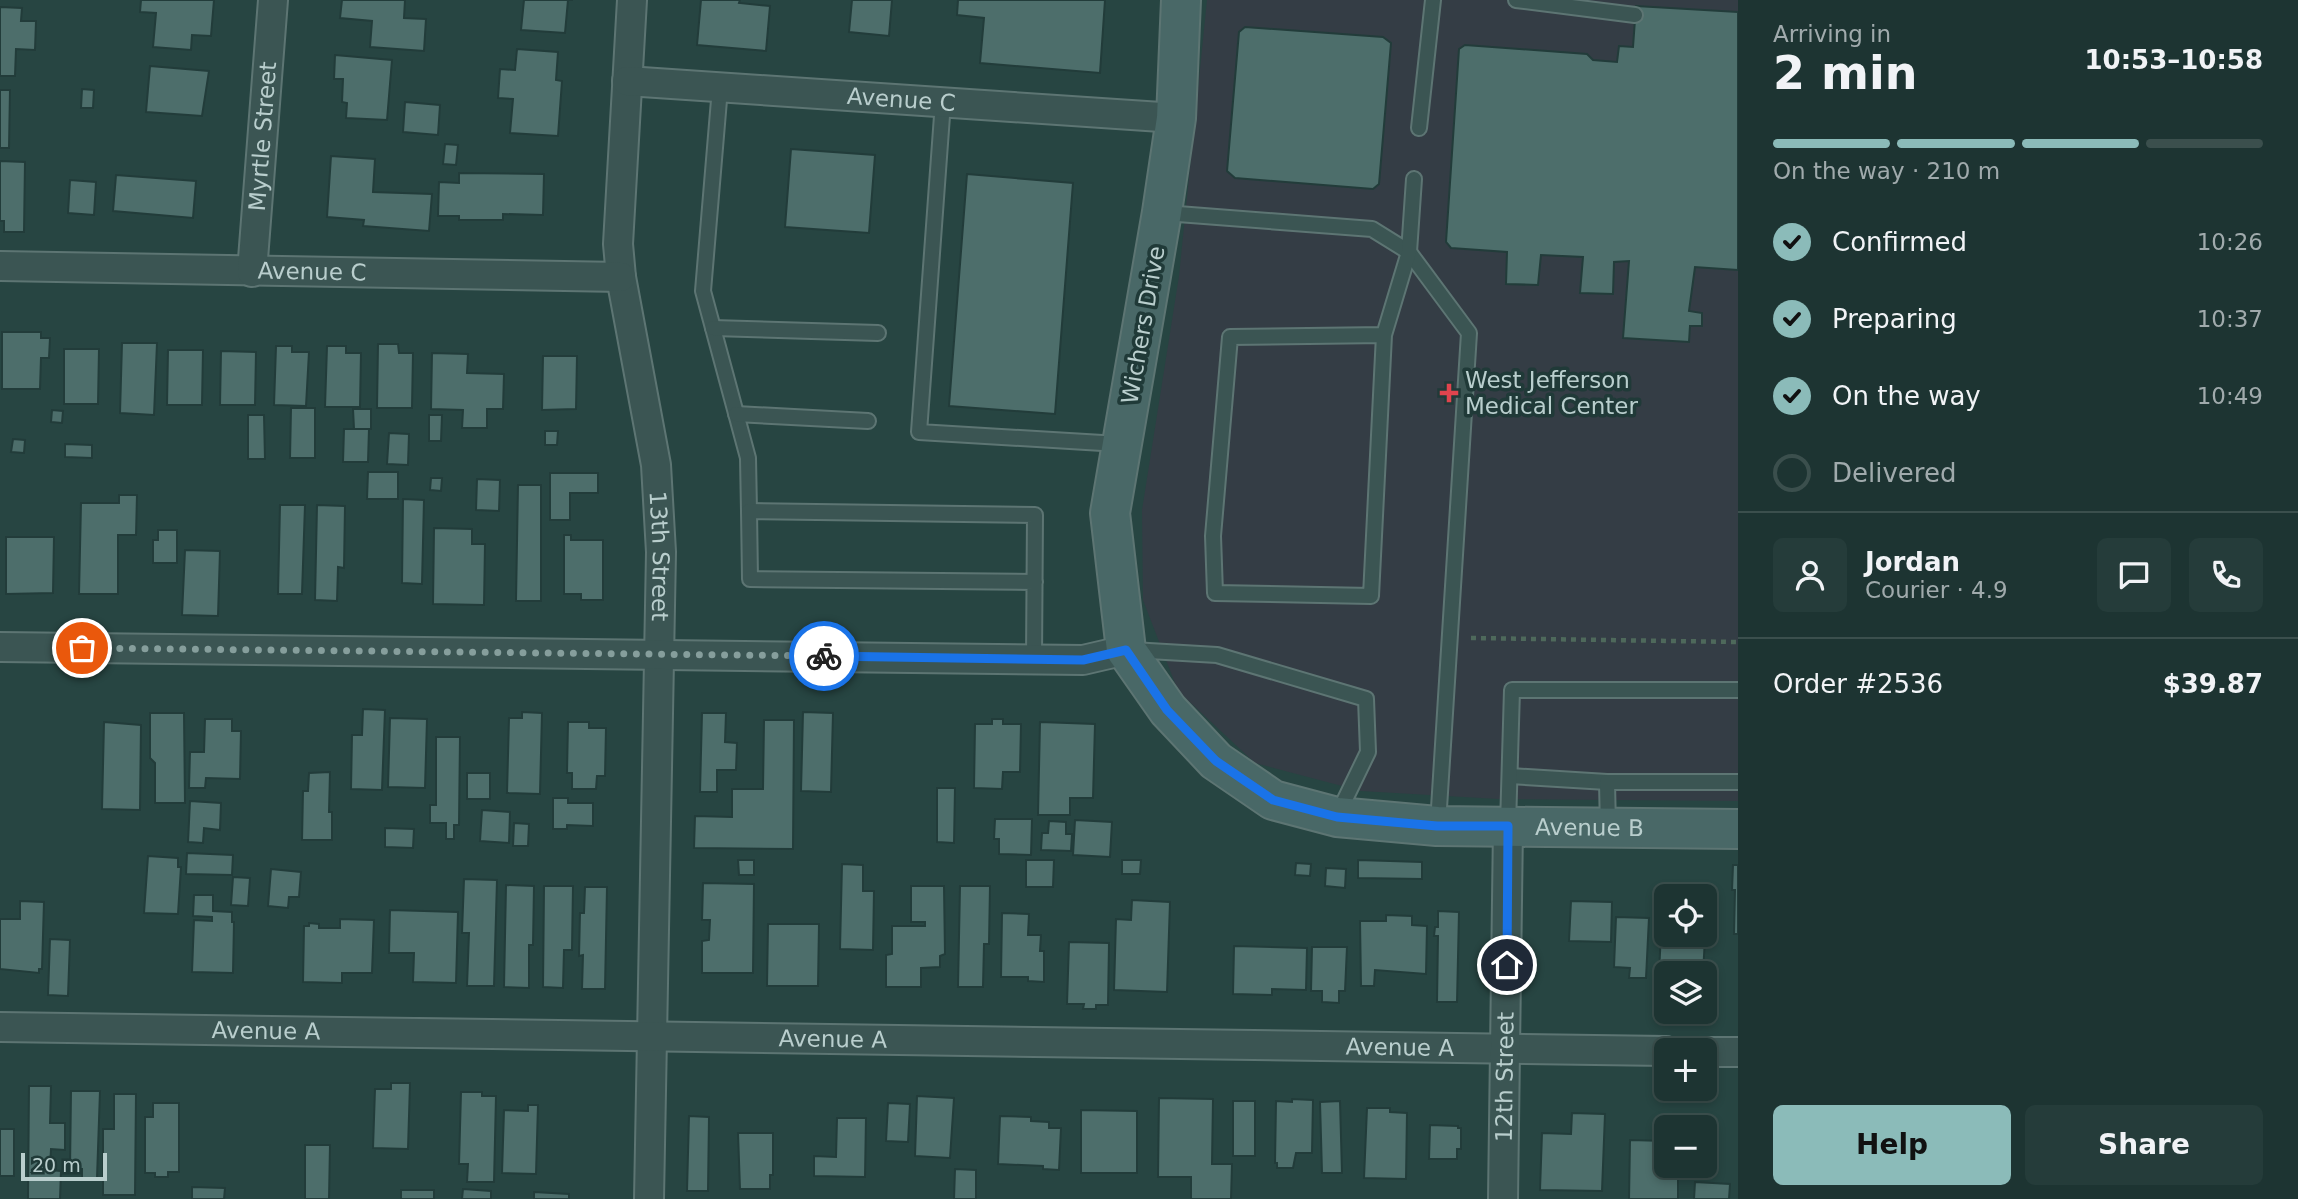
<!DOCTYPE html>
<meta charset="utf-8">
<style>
body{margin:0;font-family:"DejaVu Sans",sans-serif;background:#253c3a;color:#f1f3f6;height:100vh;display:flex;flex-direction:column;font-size:26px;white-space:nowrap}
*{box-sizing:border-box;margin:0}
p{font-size:23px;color:#a0aaac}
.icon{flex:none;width:38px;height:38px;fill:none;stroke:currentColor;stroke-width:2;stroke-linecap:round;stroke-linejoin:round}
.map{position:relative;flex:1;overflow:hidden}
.sheet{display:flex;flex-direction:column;background:#1d3432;width:560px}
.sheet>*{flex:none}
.tools{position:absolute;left:1654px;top:884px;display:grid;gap:14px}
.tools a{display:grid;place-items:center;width:63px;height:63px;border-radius:10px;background:#1d3432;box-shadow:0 4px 10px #0003,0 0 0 2px #3b4f4d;font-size:35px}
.scale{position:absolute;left:21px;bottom:18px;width:86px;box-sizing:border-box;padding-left:7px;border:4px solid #b9cecd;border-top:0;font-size:19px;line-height:24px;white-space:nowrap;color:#b9cecd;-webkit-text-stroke:5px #203a38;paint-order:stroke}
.pin{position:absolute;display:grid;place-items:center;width:60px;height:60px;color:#fff;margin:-30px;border:4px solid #fff;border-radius:50%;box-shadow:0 2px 7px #0007}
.courier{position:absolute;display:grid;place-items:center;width:70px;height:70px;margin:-35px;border:5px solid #1a73e8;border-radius:50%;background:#fff;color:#222;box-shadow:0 2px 9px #0007}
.headline em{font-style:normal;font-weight:700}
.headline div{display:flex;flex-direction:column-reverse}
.headline{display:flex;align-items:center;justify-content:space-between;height:119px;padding:0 35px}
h1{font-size:46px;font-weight:700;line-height:52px}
.bar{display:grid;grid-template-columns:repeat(4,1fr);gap:10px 7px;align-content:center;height:84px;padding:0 35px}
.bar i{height:9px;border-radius:5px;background:#3b4f4d}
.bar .current{background:#8bbbb9}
.bar p{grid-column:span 4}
.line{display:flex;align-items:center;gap:18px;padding:0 35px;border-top:2px solid #3b4f4d}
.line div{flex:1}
.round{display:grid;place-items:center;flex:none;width:74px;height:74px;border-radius:10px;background:#253c3a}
ol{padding:0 35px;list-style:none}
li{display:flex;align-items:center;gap:21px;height:77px}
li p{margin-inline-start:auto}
li .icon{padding:7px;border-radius:50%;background:#8bbbb9;color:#111;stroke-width:4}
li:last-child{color:#a0aaac}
li i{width:38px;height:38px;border:4px solid #3b4f4d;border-radius:50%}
.button{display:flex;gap:14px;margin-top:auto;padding:14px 35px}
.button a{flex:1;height:80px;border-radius:10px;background:#8bbbb9;color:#111;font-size:28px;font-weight:700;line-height:80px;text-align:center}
.button a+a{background:#253c3a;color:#f1f3f6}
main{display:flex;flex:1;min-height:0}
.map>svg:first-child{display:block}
</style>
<main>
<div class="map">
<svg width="1738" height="1199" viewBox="0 0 1738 1199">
<rect width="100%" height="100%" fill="#274542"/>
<polygon fill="#343d45" points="1207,0 1738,0 1738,801 1498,799 1361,791 1255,763 1178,691 1143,600 1142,510 1179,276"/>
<g fill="#4d6e6b" stroke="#223c3a" stroke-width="2">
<polygon points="141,0 214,0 211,36 192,35 191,50 153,47 156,13 140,12"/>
<polygon points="342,0 405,0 404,18 426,19 424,51 370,47 372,21 340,18"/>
<polygon points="524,0 573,0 568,0 565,33 521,30"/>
<polygon points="701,0 740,0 739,3 770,6 766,51 697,45"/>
<polygon points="852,0 892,0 889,36 849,32"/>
<polygon points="958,0 1105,0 1100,73 980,63 984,18 957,15"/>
<polygon points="1636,6 1738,12 1738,270 1695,267 1689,311 1702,313 1702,326 1690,326 1689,342 1623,338 1629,261 1614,262 1613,294 1580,293 1583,257 1541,255 1538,285 1506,284 1507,252 1451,248 1446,242 1459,49 1465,45 1587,54 1593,60 1617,62 1619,46 1633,47"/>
<polygon points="0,7 22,8 21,21 36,21 35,50 16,49 15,76 0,76"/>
<polygon points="1245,27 1383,37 1391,43 1379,184 1373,189 1235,178 1227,171 1239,32"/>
<polygon points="517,49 558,52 556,80 562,81 558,136 510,133 513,99 498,98 500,69 515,70"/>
<polygon points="335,55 392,60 387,120 346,118 347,103 342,102 343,79 334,79"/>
<polygon points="150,66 209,71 202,116 146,112"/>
<polygon points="82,89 94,90 93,108 81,108"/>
<polygon points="0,90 10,90 9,148 0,148"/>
<polygon points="405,102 440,105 438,135 403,132"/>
<polygon points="445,144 458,145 456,165 443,164"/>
<polygon points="791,149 875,155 869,233 785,227"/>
<polygon points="331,156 375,159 373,192 432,194 429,231 363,226 364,220 327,217"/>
<polygon points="0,161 25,162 24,232 4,232 4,221 0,221"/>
<polygon points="459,173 544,174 543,215 503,214 503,220 459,220 459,216 438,216 439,182 459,183"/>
<polygon points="967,174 1073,183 1055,414 949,406"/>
<polygon points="116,175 196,181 193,218 113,211"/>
<polygon points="70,180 96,182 94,215 68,213"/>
<polygon points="2,332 41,332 41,338 50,338 49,358 41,358 40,389 2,389"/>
<polygon points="122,343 157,343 154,415 120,413"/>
<polygon points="378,344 398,344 399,353 413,353 412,408 377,408"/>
<polygon points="276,346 292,346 292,352 309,352 306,406 274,405"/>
<polygon points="327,346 346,346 346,353 361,353 360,407 325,407"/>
<polygon points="64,349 99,349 98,404 64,404"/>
<polygon points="168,350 203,350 202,405 167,405"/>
<polygon points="221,351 256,352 255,405 220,405"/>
<polygon points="432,353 468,354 467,373 504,374 503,409 487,409 487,428 462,428 463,410 431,409"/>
<polygon points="543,356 577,356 576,409 542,410"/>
<polygon points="291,408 315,408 315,458 290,458"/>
<polygon points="353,409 371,409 371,429 354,429"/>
<polygon points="52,410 63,411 62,423 51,422"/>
<polygon points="248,415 264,415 265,459 248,459"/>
<polygon points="429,415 442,415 441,441 429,441"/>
<polygon points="344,429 369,429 368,462 343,462"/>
<polygon points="545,431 558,431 557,445 545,445"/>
<polygon points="389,433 409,434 408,465 387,464"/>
<polygon points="13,439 25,440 24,453 11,452"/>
<polygon points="65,444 92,445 92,458 65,457"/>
<polygon points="368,472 398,472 398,499 367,499"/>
<polygon points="550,473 598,473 598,493 570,493 570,520 550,520"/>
<polygon points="431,478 442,478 441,491 430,490"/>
<polygon points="477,479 500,480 499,511 476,510"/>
<polygon points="518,485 541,485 541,601 516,601"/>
<polygon points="119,495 137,495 136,535 118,535 118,594 79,594 81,503 119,503"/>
<polygon points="403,499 424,500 422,584 402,583"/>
<polygon points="280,505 305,505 302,594 278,594"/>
<polygon points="317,505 345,506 344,568 338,567 337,601 315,600"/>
<polygon points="434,528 472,529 472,544 485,544 484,605 433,604"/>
<polygon points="158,530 177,530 177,563 153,563 153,540 158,540"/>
<polygon points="564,535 571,535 571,540 603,540 603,600 581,600 581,594 564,594"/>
<polygon points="6,537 54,537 53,593 6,594"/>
<polygon points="185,550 220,551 218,616 182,615"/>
<polygon points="363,709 385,710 382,790 351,789 352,735 362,735"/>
<polygon points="522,712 542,713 540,794 507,793 509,718 522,718"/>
<polygon points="803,712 833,713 831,792 801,791"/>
<polygon points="150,713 184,713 185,803 155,803 155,763 150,758"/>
<polygon points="702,713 726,713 725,742 737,743 736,770 717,770 717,792 700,792"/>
<polygon points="390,718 427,719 425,788 388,787"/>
<polygon points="205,719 232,719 232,731 241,731 240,779 206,778 205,788 189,788 190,752 204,752"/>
<polygon points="992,719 1003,719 1003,724 1021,724 1020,772 1003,772 1002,789 974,788 975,724 992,724"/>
<polygon points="764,720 794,720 793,849 694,848 695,816 732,817 732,789 763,789"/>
<polygon points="104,722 141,725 140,810 102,809"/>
<polygon points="568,722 589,722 589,728 606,728 605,776 597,776 596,789 572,789 572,773 567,773"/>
<polygon points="1040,722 1095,724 1093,798 1070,798 1070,815 1038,815"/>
<polygon points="436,737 460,737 459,825 454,825 454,839 446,839 446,823 430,823 430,805 436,805"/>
<polygon points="330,772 329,812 332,812 332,840 302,840 303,791 308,791 309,773"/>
<rect x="467" y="773" width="23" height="26"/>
<polygon points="937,788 955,788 954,843 937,842"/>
<polygon points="553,798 568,798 568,803 593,803 593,826 567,825 567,829 553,829"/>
<polygon points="190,801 221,803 220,830 204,828 203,843 188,842"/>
<polygon points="482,810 510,812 509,843 480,841"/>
<polygon points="995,819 1032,819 1031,855 999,854 999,839 994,839"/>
<polygon points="1075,820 1112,822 1110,857 1073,855"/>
<polygon points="1049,821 1066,822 1066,834 1072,834 1071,851 1041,850 1042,833 1048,833"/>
<polygon points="514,823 529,824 528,846 513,846"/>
<polygon points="385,828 414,829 413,848 385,847"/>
<polygon points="187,853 233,855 232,875 186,874"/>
<polygon points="148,856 178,858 178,867 181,867 178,914 144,913"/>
<polygon points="738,860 754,860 754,875 739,875"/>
<polygon points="1026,860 1054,860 1053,887 1026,887"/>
<polygon points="1122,860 1141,860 1140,874 1122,874"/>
<polygon points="1358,860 1422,862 1422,879 1358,878"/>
<polygon points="1296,863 1311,864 1310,876 1295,875"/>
<polygon points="842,864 863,865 863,891 874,891 873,950 840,949"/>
<polygon points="1733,865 1738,865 1738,934 1734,934 1735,890 1732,890"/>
<polygon points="1326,868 1346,869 1345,888 1325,886"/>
<polygon points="271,869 301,872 299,897 289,897 288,908 268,906"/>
<polygon points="233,877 250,878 248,906 231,905"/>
<polygon points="464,879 497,880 494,986 467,986 469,933 462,933"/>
<polygon points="703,883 754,884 753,973 702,973 702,941 709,940 710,920 702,920"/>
<polygon points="506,885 534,886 533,945 529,945 529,988 504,987"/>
<polygon points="544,886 573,886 572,950 564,950 563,988 543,987"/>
<polygon points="911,886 944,886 945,954 940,956 940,967 921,968 921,987 886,987 886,955 892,954 892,926 925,926 925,922 911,922"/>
<polygon points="960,886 990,886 989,944 984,944 983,987 958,987"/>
<polygon points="585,887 607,887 605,989 582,989 583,955 579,956 580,913 584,913"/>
<polygon points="194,895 213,895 213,911 232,912 232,922 234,922 233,973 192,972 194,920 212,921 212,917 193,916"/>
<polygon points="1132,900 1170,902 1167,992 1114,990 1116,919 1131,920"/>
<polygon points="20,901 44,902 42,969 39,969 39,973 0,969 0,919 20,919"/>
<polygon points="1571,901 1612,902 1611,942 1569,941"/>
<polygon points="1704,904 1707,904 1703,973 1666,973 1666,993 1658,993 1662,913 1666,913 1666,934 1704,934"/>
<polygon points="390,910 458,912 456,983 413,982 414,953 389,953"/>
<polygon points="1438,911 1459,912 1457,1002 1437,1002 1438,936 1434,936 1435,927 1438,927"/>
<polygon points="1002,913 1029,914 1028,935 1041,935 1040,951 1044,951 1044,982 1028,981 1028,977 1001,977"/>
<polygon points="1386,915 1412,916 1412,925 1427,926 1426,974 1375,970 1374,986 1361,986 1360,921 1386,921"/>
<polygon points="1616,917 1649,918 1646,978 1629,978 1630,968 1614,967"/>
<polygon points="340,919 374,920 372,973 342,973 342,983 303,982 304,926 309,926 309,923 319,924 319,928 340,928"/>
<polygon points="768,924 819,924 818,986 767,986"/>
<polygon points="50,939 70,940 68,996 48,995"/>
<polygon points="1069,942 1109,943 1108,1005 1096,1005 1096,1009 1083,1009 1084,1004 1067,1004"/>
<polygon points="1234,946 1307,948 1306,990 1272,989 1272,995 1233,994"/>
<polygon points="1312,947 1347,947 1345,991 1339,991 1339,1003 1322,1002 1322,991 1311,991"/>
<polygon points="391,1083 410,1083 408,1149 373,1148 375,1089 391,1089"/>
<polygon points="29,1086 51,1086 50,1123 65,1123 65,1150 51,1149 50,1170 61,1171 60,1199 28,1199"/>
<polygon points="71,1091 100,1091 97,1178 82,1178 82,1169 70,1169"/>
<polygon points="461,1092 482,1092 482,1096 496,1096 494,1182 467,1182 468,1164 459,1164"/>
<polygon points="114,1094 136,1094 135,1195 103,1195 103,1129 114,1129"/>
<polygon points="917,1096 954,1098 950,1158 915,1156"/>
<polygon points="1159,1098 1213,1099 1212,1164 1232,1164 1231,1199 1191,1199 1191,1177 1158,1177"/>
<polygon points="1292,1099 1313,1100 1312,1153 1296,1153 1293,1168 1277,1168 1277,1163 1275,1163 1276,1101 1292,1102"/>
<rect x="1233" y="1101" width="22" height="55"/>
<polygon points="1340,1101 1342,1173 1322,1173 1320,1102"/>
<polygon points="153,1103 179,1103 179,1172 168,1172 168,1177 155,1177 155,1173 145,1173 145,1117 153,1117"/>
<polygon points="888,1103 910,1104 908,1142 886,1141"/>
<polygon points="528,1105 538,1105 536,1174 502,1173 504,1110 528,1111"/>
<polygon points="1367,1108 1390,1108 1390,1112 1407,1113 1406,1179 1364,1178"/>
<polygon points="1081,1110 1137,1111 1137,1173 1081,1173"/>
<polygon points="1572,1113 1605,1114 1602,1191 1540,1190 1542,1133 1571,1134"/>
<polygon points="689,1116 709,1117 708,1191 687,1191"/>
<polygon points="1000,1116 1031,1117 1031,1121 1049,1122 1049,1128 1061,1128 1059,1170 1043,1169 1043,1166 998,1164"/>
<polygon points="837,1118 866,1118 865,1177 814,1176 814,1156 836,1157"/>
<polygon points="1430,1125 1458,1126 1458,1128 1461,1128 1461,1149 1457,1149 1457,1159 1429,1159"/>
<rect x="0" y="1129" width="14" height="47"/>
<polygon points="738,1133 773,1133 773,1175 770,1175 770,1189 740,1189"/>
<polygon points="1630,1140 1666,1141 1666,1166 1678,1166 1678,1199 1629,1199"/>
<polygon points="305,1145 330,1145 329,1199 305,1199"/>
<polygon points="955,1169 976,1170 976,1199 954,1199"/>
<polygon points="1695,1182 1730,1184 1729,1199 1694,1199"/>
<polygon points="192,1187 225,1188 224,1199 192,1199"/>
<polygon points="463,1189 491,1191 491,1199 462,1199"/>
<rect x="401" y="1190" width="33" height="9"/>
<polygon points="534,1192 569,1194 569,1199 534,1199"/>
</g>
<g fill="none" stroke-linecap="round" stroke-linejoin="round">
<defs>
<g id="lane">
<polyline points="1516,0 1635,15"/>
<polyline points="720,88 703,291 748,458 749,511"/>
<polyline points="943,102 919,432 1119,444"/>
<polyline points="1419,128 1433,0"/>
<polyline points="1165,213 1372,229 1409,252 1469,333 1438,824"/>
<polyline points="713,328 878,333"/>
<polyline points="1384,335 1230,337 1213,536 1215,593 1371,596 1384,335 1409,252 1414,179"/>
<polyline points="736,414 868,421"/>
<polyline points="1132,650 1217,655 1366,699 1368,752 1337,816"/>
<polyline points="1034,659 1035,515 749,511 750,579 1035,582"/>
<polyline points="1510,776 1607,782"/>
<polyline points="1508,825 1512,690 1738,690"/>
<polyline points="1608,828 1607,782 1738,782"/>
</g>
<g id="street">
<path id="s1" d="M632 0 618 244 621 277 656 465 661 552 649 1199"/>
<path id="s2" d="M627 81 1176 118"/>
<path id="s3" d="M0 266 621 277"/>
<path id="s4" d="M252 272 273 0"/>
<polyline points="0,647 1083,660 1126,650"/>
<path id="s5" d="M0 1027 1666 1051"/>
<polyline points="1704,1052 1738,1052"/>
<path id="s6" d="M1503 1199 1508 826"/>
</g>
<g id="secondary">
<path id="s7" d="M1181 0 1176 118 1162 212 1110 513 1126 650 1168 710 1216 761 1273 800 1337 817 1437 826 1738 829"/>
</g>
</defs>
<use href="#lane" stroke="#5d7573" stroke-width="18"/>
<use href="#street" stroke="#5d7573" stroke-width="32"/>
<use href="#secondary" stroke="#5d7573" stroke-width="42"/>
<polyline stroke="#4e695b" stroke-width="4.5" stroke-dasharray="5 5" stroke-linecap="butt" points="1471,638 1738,642"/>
<use href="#lane" stroke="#3b5553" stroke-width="14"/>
<use href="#street" stroke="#3b5553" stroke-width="28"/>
<use href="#secondary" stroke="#496867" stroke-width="38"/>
</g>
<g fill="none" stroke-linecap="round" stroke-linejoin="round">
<polyline stroke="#869e9c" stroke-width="7" stroke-dasharray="0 12.6" points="82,648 824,656"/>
<polyline stroke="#1a73e8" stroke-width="9" points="824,656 1083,660 1126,650 1167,710 1216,761 1273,800 1337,817 1437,826 1508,826 1507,965"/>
</g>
<path fill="#e0444e" stroke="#203a38" stroke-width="2.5" d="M1445.5 382.5h7v7h7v7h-7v7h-7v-7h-7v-7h7z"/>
<g text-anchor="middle" stroke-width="7" stroke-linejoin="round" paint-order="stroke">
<g font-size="23" fill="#b9cecd" stroke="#203a38">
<text dy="8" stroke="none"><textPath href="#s2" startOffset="275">Avenue C</textPath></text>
<text dy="8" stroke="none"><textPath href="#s4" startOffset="136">Myrtle Street</textPath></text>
<text dy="8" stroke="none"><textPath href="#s3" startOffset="312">Avenue C</textPath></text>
<text transform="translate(1143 325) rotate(-80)" y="8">Wichers Drive</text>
<text dy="8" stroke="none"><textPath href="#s1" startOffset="560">13th Street</textPath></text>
<text dy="8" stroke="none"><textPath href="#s7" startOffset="1188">Avenue B</textPath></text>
<text dy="8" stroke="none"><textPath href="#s5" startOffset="266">Avenue A</textPath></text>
<text dy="8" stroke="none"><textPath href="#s5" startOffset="833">Avenue A</textPath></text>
<text dy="8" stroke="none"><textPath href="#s5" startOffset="1400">Avenue A</textPath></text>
<text dy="8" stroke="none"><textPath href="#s6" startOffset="122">12th Street</textPath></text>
</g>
<g font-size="23" fill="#b9cecd" stroke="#203a38" text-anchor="start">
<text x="1465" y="388">West Jefferson<tspan x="1465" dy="26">Medical Center</tspan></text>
</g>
</g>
</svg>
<div class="tools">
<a><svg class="icon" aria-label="locate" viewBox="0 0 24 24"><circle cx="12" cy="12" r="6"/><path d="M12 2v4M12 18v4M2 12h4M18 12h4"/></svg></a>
<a><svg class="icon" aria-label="layers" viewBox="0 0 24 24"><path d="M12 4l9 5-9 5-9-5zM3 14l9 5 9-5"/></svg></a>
<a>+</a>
<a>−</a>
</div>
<div class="scale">20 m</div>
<div class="pin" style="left:82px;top:648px;background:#ea580c"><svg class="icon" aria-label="bag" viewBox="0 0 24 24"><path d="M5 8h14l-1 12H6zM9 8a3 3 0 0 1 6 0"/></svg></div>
<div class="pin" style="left:1507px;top:965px;background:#1f2937"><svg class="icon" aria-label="home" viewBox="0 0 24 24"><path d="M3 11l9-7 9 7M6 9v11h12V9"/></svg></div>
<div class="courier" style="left:824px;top:656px"><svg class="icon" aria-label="bike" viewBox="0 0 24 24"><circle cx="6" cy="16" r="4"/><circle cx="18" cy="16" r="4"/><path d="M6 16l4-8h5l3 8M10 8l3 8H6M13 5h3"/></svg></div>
</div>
<section class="sheet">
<div class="headline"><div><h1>2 min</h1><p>Arriving in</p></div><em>10:53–10:58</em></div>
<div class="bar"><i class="current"></i><i class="current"></i><i class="current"></i><i></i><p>On the way · 210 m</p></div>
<ol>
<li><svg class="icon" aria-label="check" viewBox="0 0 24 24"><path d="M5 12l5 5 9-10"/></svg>Confirmed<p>10:26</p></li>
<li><svg class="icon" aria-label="check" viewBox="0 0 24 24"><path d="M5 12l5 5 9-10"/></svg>Preparing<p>10:37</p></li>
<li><svg class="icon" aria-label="check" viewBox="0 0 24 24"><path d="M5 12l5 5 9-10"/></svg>On the way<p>10:49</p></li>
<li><i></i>Delivered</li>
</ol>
<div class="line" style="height:126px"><a class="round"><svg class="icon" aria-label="person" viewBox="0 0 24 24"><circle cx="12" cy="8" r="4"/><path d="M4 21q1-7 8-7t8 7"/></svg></a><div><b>Jordan</b><p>Courier · 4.9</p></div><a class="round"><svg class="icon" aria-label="chat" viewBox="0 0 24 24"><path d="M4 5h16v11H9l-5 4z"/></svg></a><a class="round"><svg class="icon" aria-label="phone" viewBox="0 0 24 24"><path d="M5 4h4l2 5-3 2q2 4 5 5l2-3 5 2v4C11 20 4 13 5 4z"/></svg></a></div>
<div class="line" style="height:91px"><div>Order #2536</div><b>$39.87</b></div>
<div class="button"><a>Help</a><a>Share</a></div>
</section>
</main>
